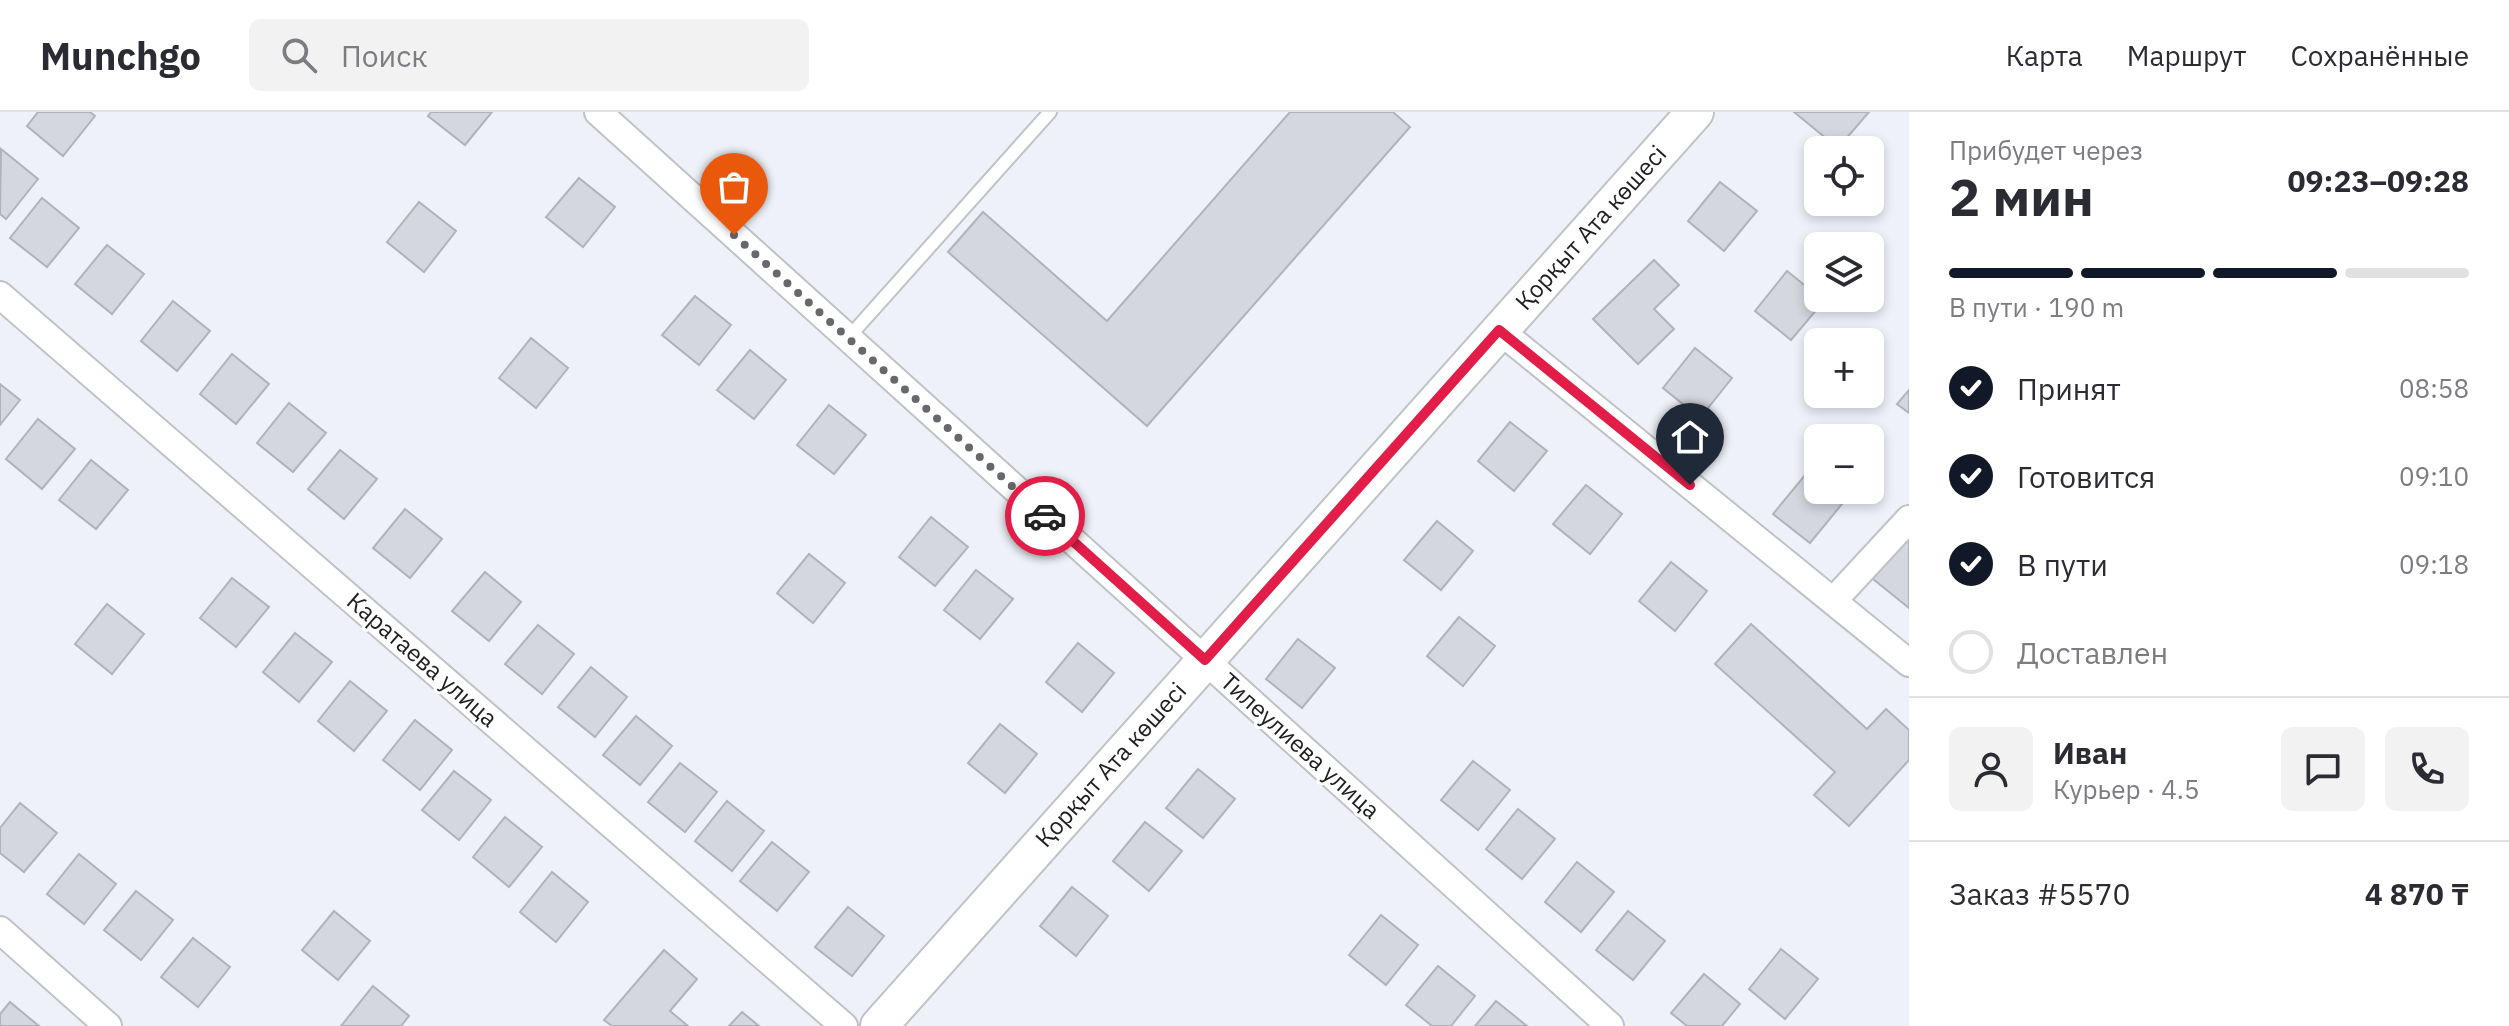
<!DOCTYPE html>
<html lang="ru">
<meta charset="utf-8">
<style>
body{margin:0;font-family:"IBM Plex Sans",sans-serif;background:#f2f2f3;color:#2b2b33;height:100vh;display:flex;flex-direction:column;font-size:30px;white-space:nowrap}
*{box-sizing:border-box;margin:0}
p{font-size:26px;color:#7c7c81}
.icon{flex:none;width:44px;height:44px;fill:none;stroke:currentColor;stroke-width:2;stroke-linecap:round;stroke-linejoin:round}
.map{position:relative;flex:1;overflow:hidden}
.details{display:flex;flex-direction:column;background:#fff;width:600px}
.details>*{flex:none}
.buttons{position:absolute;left:1804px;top:24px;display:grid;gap:16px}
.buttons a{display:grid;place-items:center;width:80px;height:80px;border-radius:12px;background:#fff;box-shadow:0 4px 12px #0003;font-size:40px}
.pin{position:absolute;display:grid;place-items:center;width:68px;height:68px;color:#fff;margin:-82px -34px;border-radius:50% 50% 50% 0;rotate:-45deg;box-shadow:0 0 8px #0007}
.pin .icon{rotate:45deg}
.courier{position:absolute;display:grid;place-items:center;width:80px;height:80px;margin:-40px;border:6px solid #e11d48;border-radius:50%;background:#fff;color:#222;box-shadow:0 2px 10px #0007}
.headline em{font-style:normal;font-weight:700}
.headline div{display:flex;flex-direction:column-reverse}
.headline{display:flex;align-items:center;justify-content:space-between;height:136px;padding:0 40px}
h1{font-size:52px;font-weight:700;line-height:60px}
.bar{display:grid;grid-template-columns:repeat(4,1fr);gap:12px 8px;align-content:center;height:96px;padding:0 40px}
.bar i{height:10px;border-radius:6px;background:#e1e1e2}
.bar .selected{background:#111827}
.bar p{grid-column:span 4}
.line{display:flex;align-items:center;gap:20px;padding:0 40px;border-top:2px solid #e1e1e2}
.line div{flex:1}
.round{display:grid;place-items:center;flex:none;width:84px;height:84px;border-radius:12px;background:#f2f2f3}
ol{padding:0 40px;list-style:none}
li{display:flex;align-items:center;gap:24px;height:88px}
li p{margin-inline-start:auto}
li .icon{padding:8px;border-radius:50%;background:#111827;color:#fff;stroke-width:4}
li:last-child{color:#7c7c81}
li i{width:44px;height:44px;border:4px solid #e1e1e2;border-radius:50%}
header{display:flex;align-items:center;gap:48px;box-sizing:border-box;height:112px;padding:0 40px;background:#fff;border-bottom:2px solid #e1e1e2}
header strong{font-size:38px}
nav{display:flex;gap:44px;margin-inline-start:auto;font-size:28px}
.search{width:560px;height:72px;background:#f2f2f3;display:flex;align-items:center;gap:20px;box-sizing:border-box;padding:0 28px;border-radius:12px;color:#7c7c81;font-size:30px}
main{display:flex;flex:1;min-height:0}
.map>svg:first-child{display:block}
</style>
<header>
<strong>Munchgo</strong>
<div class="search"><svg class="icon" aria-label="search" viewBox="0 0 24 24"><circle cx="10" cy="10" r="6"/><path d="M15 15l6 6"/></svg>Поиск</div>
<nav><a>Карта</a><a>Маршрут</a><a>Сохранённые</a></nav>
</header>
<main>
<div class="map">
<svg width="1909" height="914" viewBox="0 0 1909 914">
<rect width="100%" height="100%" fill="#eef1f7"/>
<g fill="#d4d7dd" stroke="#b0b3b8" stroke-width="2">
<polygon points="38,0 90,0 95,4 63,44 27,14"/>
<polygon points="431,0 492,0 465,33 428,4"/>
<polygon points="1290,0 1393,0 1410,15 1147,314 948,140 983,100 1107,209"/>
<polygon points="1794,0 1869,0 1838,36"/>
<polygon points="1,37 38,67 6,107 0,102"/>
<polygon points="579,66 615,95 583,135 546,105"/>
<polygon points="1720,70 1757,99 1724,139 1688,109"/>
<polygon points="42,86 79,116 47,155 10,126"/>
<polygon points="419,90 456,119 424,160 387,130"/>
<polygon points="107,133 144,162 112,202 75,172"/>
<polygon points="1654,148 1679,173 1654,197 1674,217 1638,252 1593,207"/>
<polygon points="1787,159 1824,189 1791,228 1755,199"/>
<polygon points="695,184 731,213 699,253 662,223"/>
<polygon points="173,189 210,219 177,259 141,229"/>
<polygon points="531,226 568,256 536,296 499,266"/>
<polygon points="1695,236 1732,266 1700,306 1663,276"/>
<polygon points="750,238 786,268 754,307 717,278"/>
<polygon points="232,242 269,272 236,312 200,282"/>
<polygon points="0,272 20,288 0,313"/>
<polygon points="1909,278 1909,301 1897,292"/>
<polygon points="289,291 326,321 293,360 257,331"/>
<polygon points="829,293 866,323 834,362 797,333"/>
<polygon points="38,307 75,337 42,377 6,347"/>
<polygon points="1510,310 1547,339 1514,379 1478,349"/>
<polygon points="340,338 377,367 344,407 308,377"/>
<polygon points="91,348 128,378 96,417 59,388"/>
<polygon points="1806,362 1818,372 1818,378 1825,378 1842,392 1810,431 1773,402"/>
<polygon points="1586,373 1622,402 1590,442 1553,412"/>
<polygon points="405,397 442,427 410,466 373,436"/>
<polygon points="931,405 968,435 935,474 899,445"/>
<polygon points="1437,409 1473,439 1441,478 1404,448"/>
<polygon points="1905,427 1909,430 1909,496 1873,467"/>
<polygon points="809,442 845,471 813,511 777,481"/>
<polygon points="1671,450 1707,479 1675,519 1639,489"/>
<polygon points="976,458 1013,487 980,527 944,498"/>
<polygon points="485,460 521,490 489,529 452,499"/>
<polygon points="232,466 269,495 236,535 200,506"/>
<polygon points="107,492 144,522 112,562 75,532"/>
<polygon points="1459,505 1495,534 1463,574 1427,544"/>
<polygon points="1751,512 1867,617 1886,597 1909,618 1909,648 1849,714 1814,683 1835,660 1715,552"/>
<polygon points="538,513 574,542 542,582 505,552"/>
<polygon points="295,521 332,550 299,590 263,560"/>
<polygon points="1298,527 1335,556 1302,596 1266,567"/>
<polygon points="1078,531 1114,561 1082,600 1046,570"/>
<polygon points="591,555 627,585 595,625 558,595"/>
<polygon points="350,569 387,599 354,639 318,609"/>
<polygon points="636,604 672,634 640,673 603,643"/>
<polygon points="415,608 452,638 420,678 383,648"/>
<polygon points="1000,612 1037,642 1005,681 968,651"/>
<polygon points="1473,649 1510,678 1478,718 1441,688"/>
<polygon points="680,651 717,680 685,720 648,690"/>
<polygon points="1198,657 1235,687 1203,726 1166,696"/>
<polygon points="454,659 491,688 459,728 422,698"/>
<polygon points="727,689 764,719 732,759 695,729"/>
<polygon points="20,691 57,721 24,760 0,741 0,716"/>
<polygon points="1518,697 1555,727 1522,767 1486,737"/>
<polygon points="505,705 542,735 509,775 473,745"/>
<polygon points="1145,710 1182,739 1149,779 1113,749"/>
<polygon points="772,730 809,760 777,799 740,769"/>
<polygon points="79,742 116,772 84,812 47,782"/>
<polygon points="1577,750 1614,780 1581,820 1545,790"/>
<polygon points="552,760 588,790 556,830 520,800"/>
<polygon points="1072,775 1108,804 1076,844 1040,814"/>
<polygon points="136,779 173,808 141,848 104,818"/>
<polygon points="848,795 884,824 852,864 815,835"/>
<polygon points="334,799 370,829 338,868 302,838"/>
<polygon points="1628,799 1665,829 1633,868 1596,838"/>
<polygon points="1381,803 1418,833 1386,873 1349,843"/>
<polygon points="193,826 230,855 198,895 161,865"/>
<polygon points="1781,837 1818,867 1785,907 1749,877"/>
<polygon points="664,838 697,867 670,899 688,914 612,914 604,908"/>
<polygon points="1438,854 1475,884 1451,914 1432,914 1406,893"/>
<polygon points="1704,862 1740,892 1722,914 1687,914 1671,901"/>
<polygon points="373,874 409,904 401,914 341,914"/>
<polygon points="1496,889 1527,914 1475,914"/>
<polygon points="10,890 39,914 0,914 0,902"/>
<polygon points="742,900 759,914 729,914"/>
</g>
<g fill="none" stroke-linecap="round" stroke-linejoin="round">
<defs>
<polyline id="lane" points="848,226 1050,0"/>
<g id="street">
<polyline points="598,0 1610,914"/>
<polyline points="0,183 844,914"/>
<polyline points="1499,218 1909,551"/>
<polyline points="1833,489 1909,407"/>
<polyline points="0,818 108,914"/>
</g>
<polyline id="secondary" points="879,914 1695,0"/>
</defs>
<use href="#lane" stroke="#bfc2c8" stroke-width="16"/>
<use href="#street" stroke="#bfc2c8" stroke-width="30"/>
<use href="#secondary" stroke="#bfc2c8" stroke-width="40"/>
<use href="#lane" stroke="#fff" stroke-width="12"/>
<use href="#street" stroke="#fff" stroke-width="26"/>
<use href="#secondary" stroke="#fff" stroke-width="36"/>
</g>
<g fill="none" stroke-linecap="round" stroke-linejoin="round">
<polyline stroke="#66686b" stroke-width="8" stroke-dasharray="0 14.4" points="734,123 1045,404"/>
<polyline stroke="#e11d48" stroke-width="10" points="1045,404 1205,548 1499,218 1690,373"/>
</g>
<g text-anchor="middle" stroke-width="6" stroke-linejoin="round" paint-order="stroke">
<g font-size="24" fill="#1d1e20" stroke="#fefefe">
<text transform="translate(1591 116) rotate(-48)" y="8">Қорқыт Ата көшесі</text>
<text transform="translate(422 548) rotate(41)" y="8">Каратаева улица</text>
<text transform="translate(1300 634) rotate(42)" y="8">Тилеулиева улица</text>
<text transform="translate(1111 653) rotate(-48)" y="8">Қорқыт Ата көшесі</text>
</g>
</g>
</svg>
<div class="buttons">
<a><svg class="icon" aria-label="locate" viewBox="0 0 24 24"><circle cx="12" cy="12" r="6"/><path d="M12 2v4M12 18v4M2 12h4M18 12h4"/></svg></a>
<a><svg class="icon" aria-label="layers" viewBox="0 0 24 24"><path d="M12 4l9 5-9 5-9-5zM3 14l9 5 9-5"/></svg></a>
<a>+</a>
<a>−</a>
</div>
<div class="pin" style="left:734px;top:123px;background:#ea580c"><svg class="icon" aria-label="bag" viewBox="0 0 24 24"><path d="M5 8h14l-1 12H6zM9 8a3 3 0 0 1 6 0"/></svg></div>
<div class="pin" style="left:1690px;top:373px;background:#1f2937"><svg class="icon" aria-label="home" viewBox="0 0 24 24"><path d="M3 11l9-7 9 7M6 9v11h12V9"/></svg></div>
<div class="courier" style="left:1045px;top:404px"><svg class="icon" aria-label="car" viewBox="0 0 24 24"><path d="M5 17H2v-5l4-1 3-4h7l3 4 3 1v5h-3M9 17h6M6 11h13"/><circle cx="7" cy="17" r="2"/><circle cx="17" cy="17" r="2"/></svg></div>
</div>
<section class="details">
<div class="headline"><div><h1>2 мин</h1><p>Прибудет через</p></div><em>09:23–09:28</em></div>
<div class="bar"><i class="selected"></i><i class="selected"></i><i class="selected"></i><i></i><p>В пути · 190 m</p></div>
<ol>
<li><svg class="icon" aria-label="check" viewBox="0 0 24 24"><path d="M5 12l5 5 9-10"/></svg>Принят<p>08:58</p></li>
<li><svg class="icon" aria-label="check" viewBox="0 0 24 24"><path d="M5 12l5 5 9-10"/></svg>Готовится<p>09:10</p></li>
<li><svg class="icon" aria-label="check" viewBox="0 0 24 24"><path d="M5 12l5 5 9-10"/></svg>В пути<p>09:18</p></li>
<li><i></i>Доставлен</li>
</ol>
<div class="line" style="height:144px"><a class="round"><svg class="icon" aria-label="person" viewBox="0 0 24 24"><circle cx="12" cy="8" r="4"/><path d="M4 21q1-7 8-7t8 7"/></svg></a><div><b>Иван</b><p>Курьер · 4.5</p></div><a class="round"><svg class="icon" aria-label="chat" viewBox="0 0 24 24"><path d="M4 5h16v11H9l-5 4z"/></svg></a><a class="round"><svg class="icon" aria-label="phone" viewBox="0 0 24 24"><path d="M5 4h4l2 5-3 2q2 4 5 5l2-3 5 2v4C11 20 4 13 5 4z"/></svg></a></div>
<div class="line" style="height:104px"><div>Заказ #5570</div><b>4 870 ₸</b></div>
</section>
</main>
